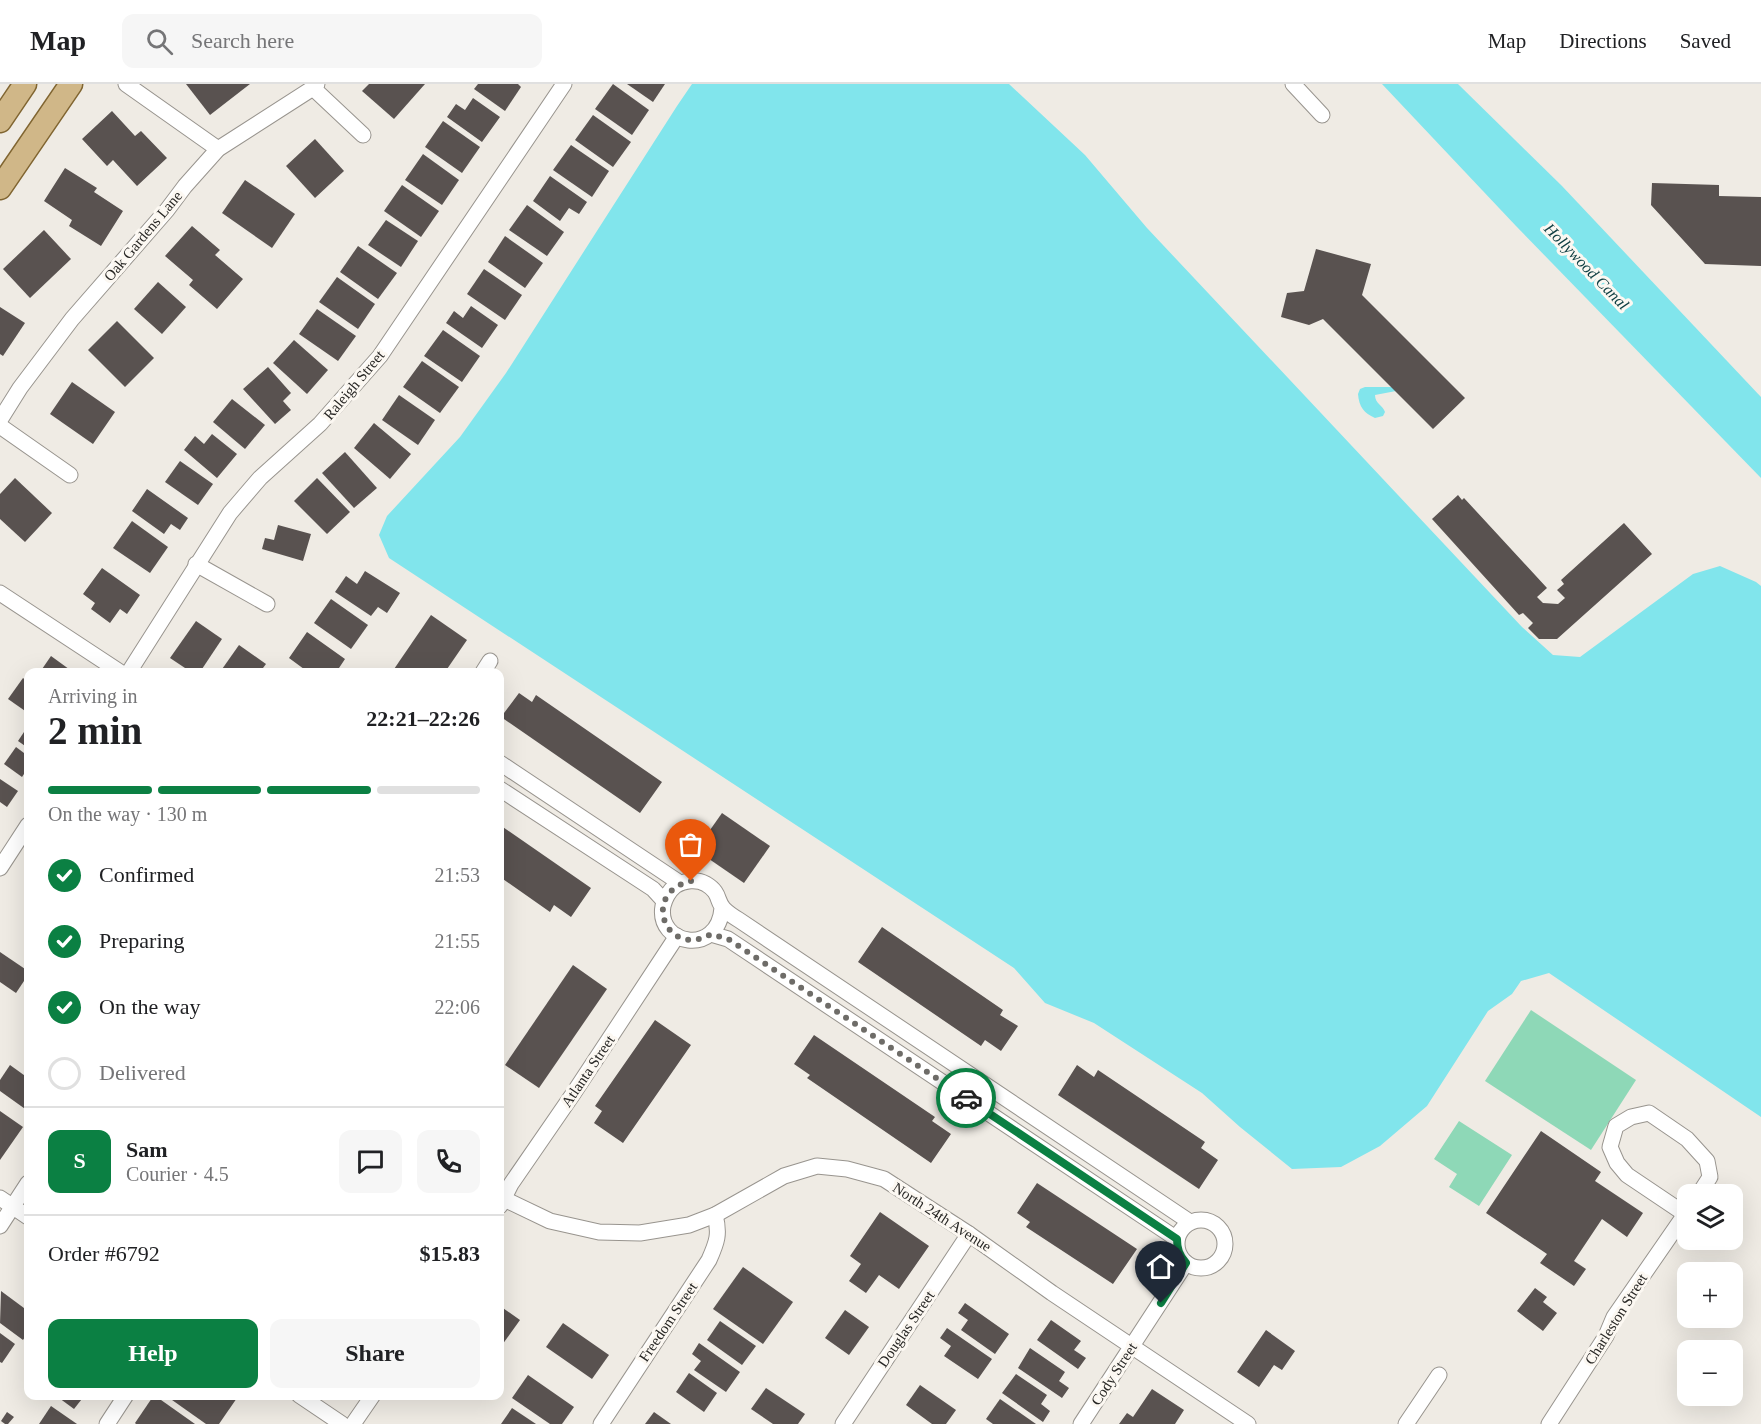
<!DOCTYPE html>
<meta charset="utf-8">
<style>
body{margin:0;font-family:"Times New Roman",serif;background:#f6f6f6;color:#202124;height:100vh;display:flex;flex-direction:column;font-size:22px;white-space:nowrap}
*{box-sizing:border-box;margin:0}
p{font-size:20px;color:#757577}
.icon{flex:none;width:33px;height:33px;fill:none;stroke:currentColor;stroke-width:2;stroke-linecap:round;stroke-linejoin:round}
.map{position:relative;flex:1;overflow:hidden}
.side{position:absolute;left:24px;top:584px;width:480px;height:732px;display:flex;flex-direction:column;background:#fff;border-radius:12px;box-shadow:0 6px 24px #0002}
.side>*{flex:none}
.tools{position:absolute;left:1677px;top:1100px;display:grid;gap:12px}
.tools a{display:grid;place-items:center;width:66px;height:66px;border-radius:12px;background:#fff;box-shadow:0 6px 24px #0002;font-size:30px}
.pin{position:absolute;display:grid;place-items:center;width:51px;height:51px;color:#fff;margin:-62px -26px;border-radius:50% 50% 50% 0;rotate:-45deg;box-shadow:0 0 6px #0007}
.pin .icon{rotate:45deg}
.courier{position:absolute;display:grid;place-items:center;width:60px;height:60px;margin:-30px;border:4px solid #0b8043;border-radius:50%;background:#fff;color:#222;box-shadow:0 2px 8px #0007}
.summary em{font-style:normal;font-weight:700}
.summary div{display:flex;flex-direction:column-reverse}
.summary{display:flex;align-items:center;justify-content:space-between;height:102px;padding:0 24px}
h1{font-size:39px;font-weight:700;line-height:45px}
.bar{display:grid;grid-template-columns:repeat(4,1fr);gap:9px 6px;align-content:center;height:72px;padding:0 24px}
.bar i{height:8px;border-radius:4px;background:#e0e0e0}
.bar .selected{background:#0b8043}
.bar p{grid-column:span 4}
.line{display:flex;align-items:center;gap:15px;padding:0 24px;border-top:2px solid #e0e0e0}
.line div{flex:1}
.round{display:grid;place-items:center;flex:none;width:63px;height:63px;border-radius:12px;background:#f6f6f6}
ol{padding:0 24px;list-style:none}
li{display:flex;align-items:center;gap:18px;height:66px}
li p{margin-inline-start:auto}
li .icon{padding:6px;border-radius:50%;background:#0b8043;color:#fff;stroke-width:4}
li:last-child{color:#757577}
li i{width:33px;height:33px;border:3px solid #e0e0e0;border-radius:50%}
.button{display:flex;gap:12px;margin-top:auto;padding:12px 24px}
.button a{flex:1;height:69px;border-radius:12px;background:#0b8043;color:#fff;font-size:24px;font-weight:700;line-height:69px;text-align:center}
.button a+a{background:#f6f6f6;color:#202124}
header{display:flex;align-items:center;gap:36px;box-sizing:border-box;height:84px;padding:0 30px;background:#fff;border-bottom:2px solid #e0e0e0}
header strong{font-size:28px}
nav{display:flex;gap:33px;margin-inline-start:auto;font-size:21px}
.search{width:420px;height:54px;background:#f6f6f6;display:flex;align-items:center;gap:15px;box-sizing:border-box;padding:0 21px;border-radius:12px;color:#757577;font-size:22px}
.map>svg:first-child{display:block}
</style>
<header>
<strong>Map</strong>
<div class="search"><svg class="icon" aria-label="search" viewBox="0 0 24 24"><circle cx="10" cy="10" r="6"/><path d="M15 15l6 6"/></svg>Search here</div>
<nav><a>Map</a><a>Directions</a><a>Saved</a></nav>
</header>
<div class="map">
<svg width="1761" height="1340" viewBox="0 0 1761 1340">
<rect width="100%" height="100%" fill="#efebe4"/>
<g fill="#8ed8b7">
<polygon points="1531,926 1636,996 1591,1066 1485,997"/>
<polygon points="1459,1037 1512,1071 1479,1122 1449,1103 1457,1090 1434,1075"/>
</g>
<g fill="#81e5ec">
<polygon points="692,0 1009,0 1085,71 1147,144 1522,543 1553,571 1580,573 1693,490 1720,482 1756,498 1761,502 1761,1033 1549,889 1521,897 1512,910 1488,927 1427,1022 1380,1062 1341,1083 1292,1085 1240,1043 1202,1009 1094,939 1045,919 1014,884 389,474 379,451 387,432 460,353 506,289 677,22"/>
<polygon points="1382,0 1458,0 1562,102 1761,313 1761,394 1516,142"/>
<path d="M1365 303H1392L1396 307 1375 311C1375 320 1383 321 1385 328L1383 332 1375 334C1364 329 1359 323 1358 310L1360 305Z"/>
</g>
<g fill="#595250">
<polygon points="186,0 250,0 210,31"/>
<polygon points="369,0 425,0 394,35 362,7"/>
<polygon points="478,0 518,0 521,3 505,27 474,5"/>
<polygon points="613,0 649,26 632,51 595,25"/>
<polygon points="627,0 665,0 653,18"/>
<polygon points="473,14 500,33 482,58 447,33 456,20 465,26"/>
<polygon points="112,27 135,52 141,47 167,74 137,102 113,76 107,82 82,55"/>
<polygon points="593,31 631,58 613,83 575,56"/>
<polygon points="443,37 480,63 462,89 425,63"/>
<polygon points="315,55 344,87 315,114 286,82"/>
<polygon points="571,61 609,87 592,113 553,86"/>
<polygon points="423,70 459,96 442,121 405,96"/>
<polygon points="65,84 97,104 94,108 123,127 101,162 69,142 72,136 44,117"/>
<polygon points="550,92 587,118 579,130 569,124 560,137 533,117"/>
<polygon points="245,96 295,130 272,164 222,129"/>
<polygon points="1652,99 1719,101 1719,112 1761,113 1761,182 1705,180 1651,121"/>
<polygon points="402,101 439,127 421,153 384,127"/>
<polygon points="527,121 564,148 547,172 509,146"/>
<polygon points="386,136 418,157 401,183 368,161"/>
<polygon points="192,142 220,166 215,171 243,195 217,225 189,201 193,196 165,172"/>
<polygon points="44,146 71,175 30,214 3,185"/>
<polygon points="505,152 543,179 525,204 488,178"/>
<polygon points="358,162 397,189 378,215 340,188"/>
<polygon points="1316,165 1371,180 1362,211 1465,314 1433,345 1323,235 1309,241 1281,233 1287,209 1304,207"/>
<polygon points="484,185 522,211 505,236 467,210"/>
<polygon points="337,193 375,220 358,245 319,218"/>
<polygon points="158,198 186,223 162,250 134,225"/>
<polygon points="471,222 498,241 482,264 446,239 454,227 463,234"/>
<polygon points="0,223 25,239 3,272 0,270"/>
<polygon points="317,225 356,252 338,277 299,250"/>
<polygon points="117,237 154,274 125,303 88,266"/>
<polygon points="443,246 480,272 462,298 424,272"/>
<polygon points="294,256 328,286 307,310 273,279"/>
<polygon points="422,277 459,303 440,329 403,303"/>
<polygon points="268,283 291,309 283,317 291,326 275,340 243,305"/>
<polygon points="72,298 115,328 93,360 50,330"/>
<polygon points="399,311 435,336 418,361 382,336"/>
<polygon points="232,315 265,341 245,365 213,338"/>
<polygon points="374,339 411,370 390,395 354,364"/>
<polygon points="212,350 237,370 217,394 184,366 195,352 204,360"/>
<polygon points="345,368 377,404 354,424 322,389"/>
<polygon points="180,377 213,400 198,421 165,398"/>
<polygon points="15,394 52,429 25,458 0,435 0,410"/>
<polygon points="317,394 350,428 327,450 294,417"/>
<polygon points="147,405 188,434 180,446 171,440 164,450 132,427"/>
<polygon points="1458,411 1462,416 1464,414 1547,504 1537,513 1543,519 1558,520 1565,514 1557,506 1564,500 1561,496 1624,439 1652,470 1557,555 1539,555 1528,544 1533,539 1523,529 1519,531 1432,435"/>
<polygon points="132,437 168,463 150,489 113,464"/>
<polygon points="278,441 311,450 303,477 262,465 265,454 274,456"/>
<polygon points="102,484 140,511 127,530 120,525 110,539 91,525 95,519 83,510"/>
<polygon points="365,487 400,509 387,529 378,523 371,532 335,508 346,492 357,500"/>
<polygon points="331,515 368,541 351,565 314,539"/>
<polygon points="431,531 467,556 445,588 392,588"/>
<polygon points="196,537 222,555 200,588 191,588 170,574"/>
<polygon points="307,548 345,575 339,584 345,588 308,588 289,574"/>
<polygon points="239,561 266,580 260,588 220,588"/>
<polygon points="51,572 73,588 40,588"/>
<polygon points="23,594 28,598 28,629 8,615"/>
<polygon points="519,609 532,618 536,611 662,698 640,729 501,633"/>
<polygon points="28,642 28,664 18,657"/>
<polygon points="16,663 28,672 28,684 22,693 4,680"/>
<polygon points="0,695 18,707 7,723 0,718"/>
<polygon points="722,729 770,762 744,799 696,766"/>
<polygon points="500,741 591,804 571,833 554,821 550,828 500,793"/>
<polygon points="882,843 1003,926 1000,931 1018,942 1001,967 985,956 981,962 858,878"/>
<polygon points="0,868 28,887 28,891 16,909 0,898"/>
<polygon points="573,881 607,905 539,1004 505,981"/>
<polygon points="655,936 691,961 623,1059 594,1039 602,1027 595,1022"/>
<polygon points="814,951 935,1033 932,1037 951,1050 931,1079 807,994 810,991 794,980"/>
<polygon points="10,981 28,994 28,1027 0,1007 0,996"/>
<polygon points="1077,981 1094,993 1098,986 1205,1058 1201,1064 1218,1076 1199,1105 1058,1011"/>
<polygon points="0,1027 23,1043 0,1076"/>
<polygon points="1541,1047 1601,1088 1595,1097 1643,1129 1627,1153 1602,1135 1574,1177 1586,1185 1574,1202 1540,1179 1547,1170 1486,1129"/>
<polygon points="1037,1099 1137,1165 1113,1200 1026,1143 1030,1138 1017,1129"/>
<polygon points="880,1128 929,1162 899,1205 879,1191 866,1209 849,1197 861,1180 850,1172"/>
<polygon points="743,1183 793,1218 763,1260 713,1225"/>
<polygon points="1535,1204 1547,1213 1543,1218 1557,1229 1543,1247 1517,1227"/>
<polygon points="1,1207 28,1227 28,1249 23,1256 0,1239"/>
<polygon points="965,1219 1009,1250 995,1270 961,1246 968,1236 958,1229"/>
<polygon points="500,1222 520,1236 502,1261 500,1260"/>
<polygon points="845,1226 869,1243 849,1271 825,1254"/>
<polygon points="1051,1236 1081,1257 1074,1266 1086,1274 1078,1285 1037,1256"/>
<polygon points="720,1237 756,1262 742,1281 707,1256"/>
<polygon points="563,1239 609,1271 592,1295 546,1263"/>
<polygon points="947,1244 992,1275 978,1295 944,1272 951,1262 940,1254"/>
<polygon points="1266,1246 1295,1267 1282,1286 1274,1281 1259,1303 1237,1288"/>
<polygon points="0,1249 15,1260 2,1279 0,1278"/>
<polygon points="699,1259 740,1288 726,1308 694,1286 701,1277 692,1270"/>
<polygon points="1030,1264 1065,1288 1059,1297 1069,1304 1062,1314 1018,1284"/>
<polygon points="689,1289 717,1309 704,1328 676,1308"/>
<polygon points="1016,1290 1047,1311 1041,1320 1050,1327 1043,1338 1002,1309"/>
<polygon points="528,1291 574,1323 562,1340 550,1340 512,1314"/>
<polygon points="920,1301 956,1326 946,1340 932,1340 906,1321"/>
<polygon points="766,1304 805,1330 798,1340 773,1340 751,1325"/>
<polygon points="1152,1305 1184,1326 1175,1340 1119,1340 1127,1329 1133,1333"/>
<polygon points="55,1311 85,1311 74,1325"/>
<polygon points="154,1311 195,1340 136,1340 135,1339"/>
<polygon points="165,1311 239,1311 219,1340 206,1340"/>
<polygon points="1000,1315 1036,1340 993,1340 986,1335"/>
<polygon points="51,1322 77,1340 39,1340"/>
<polygon points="512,1324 536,1340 501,1340"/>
<polygon points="7,1328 14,1333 8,1340 5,1340 1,1337"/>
<polygon points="654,1328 671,1340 645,1340"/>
</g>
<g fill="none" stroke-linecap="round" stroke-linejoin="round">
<defs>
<g id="minor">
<polyline points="126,0 218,65"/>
<polyline points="1293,0 1322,31"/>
<polyline points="313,4 363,51"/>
<polyline points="0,336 20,304 72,235 167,126 185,102 218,65 313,4 317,0"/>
<polyline points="0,342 70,391"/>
<polyline points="196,480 267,520"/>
<polyline points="0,509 120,588"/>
<polyline points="129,588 230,429 260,394 320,340 380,272 564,0"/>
<polyline points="483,588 490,577"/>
<polyline points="500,679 680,799"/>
<polyline points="500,705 653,805 664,817"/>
<polyline points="0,784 28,741"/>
<path d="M722 824C718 873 656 861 663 822 665 814 669 807 675 802 684 796 697 795 706 800 721 809 716 817 724 825 728 829 734 833 739 836L1190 1138"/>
<polyline points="711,850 728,855 1177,1155"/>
<polyline points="500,1110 504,1115 550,1137 599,1148 640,1149 689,1141 715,1131 784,1092 817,1082 847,1085 884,1095 969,1150 1052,1209 1248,1340"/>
<polyline points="0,1114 28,1133"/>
<polyline points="500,1122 511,1100 573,1010 677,852"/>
<polyline points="1685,1130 1627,1091 1617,1079 1610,1063 1616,1042 1631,1033 1649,1029 1687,1055 1707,1077 1710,1093 1699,1110"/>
<circle cx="1201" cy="1160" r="24"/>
<polyline points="0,1142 28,1099"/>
<polyline points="299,1311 342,1340"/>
<polyline points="107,1340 126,1311"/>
<polyline points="353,1340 373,1311"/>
<path d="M601 1340 709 1176C717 1158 720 1150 715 1131"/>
<polyline points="843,1340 969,1150"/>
<polyline points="1081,1340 1186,1179"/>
<polyline points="1406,1340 1439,1291"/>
<polyline points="1549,1340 1606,1252 1614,1233 1688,1126"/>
</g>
<g id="primary">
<polyline points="0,37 25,0"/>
<polyline points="0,104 71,0"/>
</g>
</defs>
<use href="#minor" stroke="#98948e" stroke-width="17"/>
<use href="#primary" stroke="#806531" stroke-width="25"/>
<use href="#minor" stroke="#fff" stroke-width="15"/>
<use href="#primary" stroke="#d0b788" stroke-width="22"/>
</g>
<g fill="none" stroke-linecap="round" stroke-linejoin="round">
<path stroke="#6e6c68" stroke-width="6" stroke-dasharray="0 10.8" d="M691 797C639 809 667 876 711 850L728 855 966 1014"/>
<path stroke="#0b8043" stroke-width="8" d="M966 1014 1177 1155C1177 1165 1179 1171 1186 1179L1161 1219"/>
</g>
<g text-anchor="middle" stroke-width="6" stroke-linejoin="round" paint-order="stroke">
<g font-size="15" fill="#282725" stroke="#fcf8f2">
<text transform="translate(143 152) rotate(-50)" y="5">Oak Gardens Lane</text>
<text transform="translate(354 301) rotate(-50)" y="5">Raleigh Street</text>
<text transform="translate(588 987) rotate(-56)" y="5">Atlanta Street</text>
<text transform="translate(942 1133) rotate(33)" y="5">North 24th Avenue</text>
<text transform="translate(1616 1235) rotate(-58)" y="5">Charleston Street</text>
<text transform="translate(668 1238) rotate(-56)" y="5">Freedom Street</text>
<text transform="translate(906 1245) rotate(-56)" y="5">Douglas Street</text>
<text transform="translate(1114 1290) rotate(-57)" y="5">Cody Street</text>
</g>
<g font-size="16" font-style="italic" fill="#0d3d41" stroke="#fcf8f2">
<text transform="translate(1587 182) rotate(46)" y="6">Hollywood Canal</text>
</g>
</g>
</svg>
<div class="tools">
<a><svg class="icon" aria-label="layers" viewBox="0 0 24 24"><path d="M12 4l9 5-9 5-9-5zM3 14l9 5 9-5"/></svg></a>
<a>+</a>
<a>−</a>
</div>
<div class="pin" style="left:691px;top:797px;background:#ea580c"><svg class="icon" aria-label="bag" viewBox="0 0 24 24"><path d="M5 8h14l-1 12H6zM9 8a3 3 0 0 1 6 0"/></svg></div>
<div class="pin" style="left:1161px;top:1219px;background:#1f2937"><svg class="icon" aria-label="home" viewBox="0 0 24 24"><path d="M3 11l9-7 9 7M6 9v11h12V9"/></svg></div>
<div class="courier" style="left:966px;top:1014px"><svg class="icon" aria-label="car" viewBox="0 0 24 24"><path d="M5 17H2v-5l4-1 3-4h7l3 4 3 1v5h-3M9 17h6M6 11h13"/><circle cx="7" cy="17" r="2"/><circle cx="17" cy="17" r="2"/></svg></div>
<section class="side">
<div class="summary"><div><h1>2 min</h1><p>Arriving in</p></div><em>22:21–22:26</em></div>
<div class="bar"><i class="selected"></i><i class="selected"></i><i class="selected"></i><i></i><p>On the way · 130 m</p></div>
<ol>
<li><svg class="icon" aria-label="check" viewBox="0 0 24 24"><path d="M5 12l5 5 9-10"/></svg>Confirmed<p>21:53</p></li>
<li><svg class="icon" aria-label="check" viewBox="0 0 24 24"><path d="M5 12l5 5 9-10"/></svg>Preparing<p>21:55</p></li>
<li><svg class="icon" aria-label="check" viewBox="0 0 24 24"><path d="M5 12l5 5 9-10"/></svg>On the way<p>22:06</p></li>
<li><i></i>Delivered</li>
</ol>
<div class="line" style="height:108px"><b class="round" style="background:#0b8043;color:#fff">S</b><div><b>Sam</b><p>Courier · 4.5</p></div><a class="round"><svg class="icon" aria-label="chat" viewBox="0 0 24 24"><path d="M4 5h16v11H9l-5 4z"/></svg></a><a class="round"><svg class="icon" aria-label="phone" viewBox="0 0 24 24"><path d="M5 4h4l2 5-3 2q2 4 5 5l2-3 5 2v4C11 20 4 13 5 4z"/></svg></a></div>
<div class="line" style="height:78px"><div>Order #6792</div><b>$15.83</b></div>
<div class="button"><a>Help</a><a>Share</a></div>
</section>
</div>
